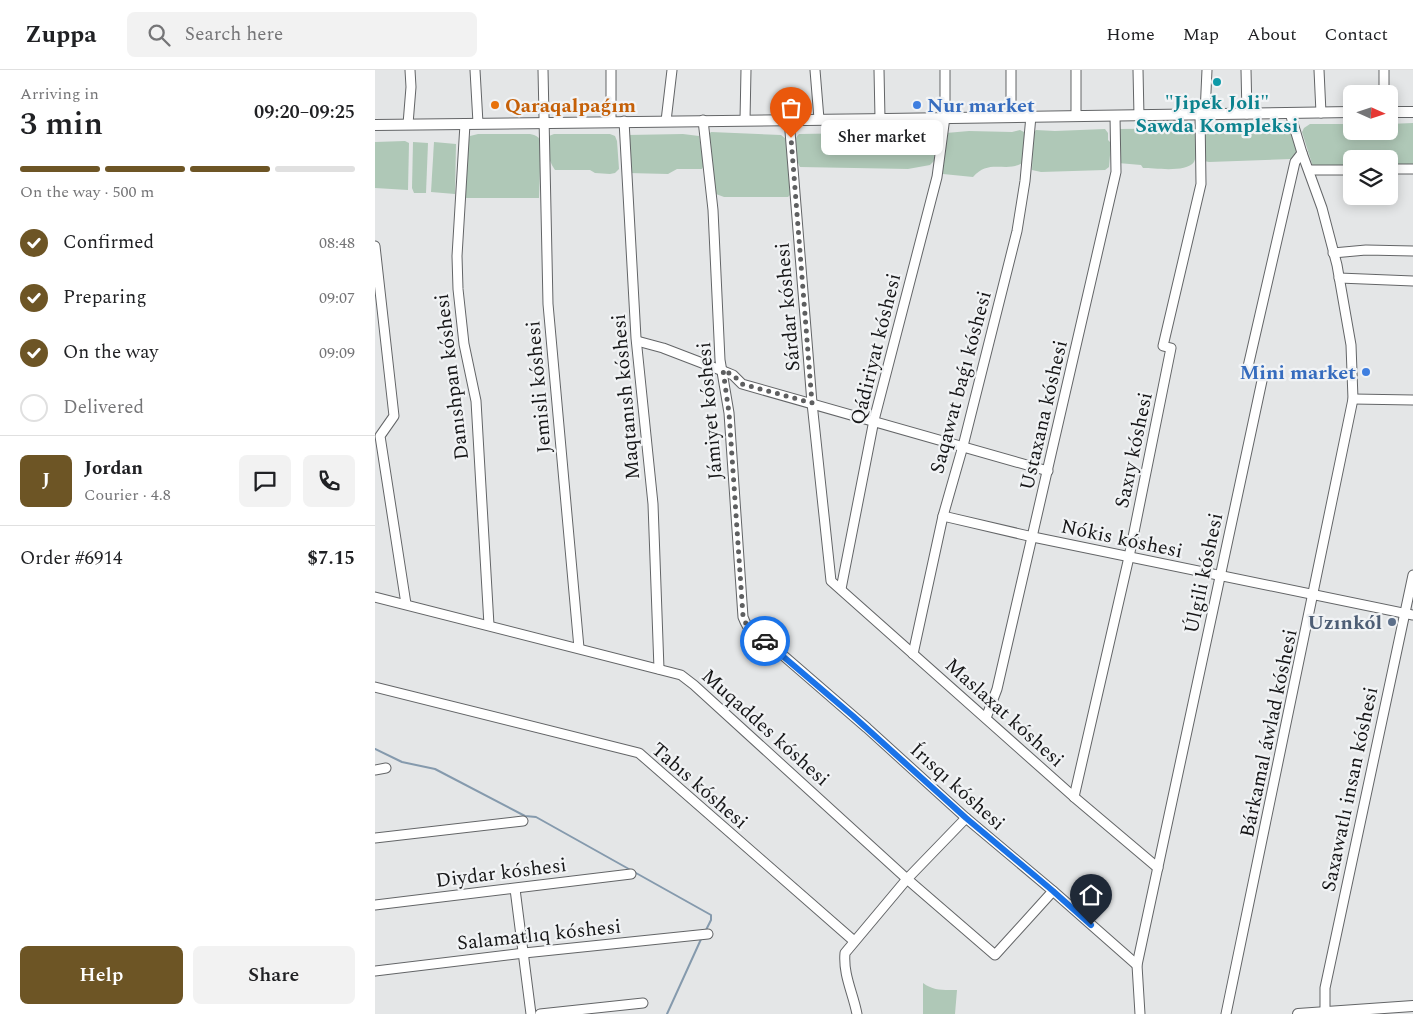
<!DOCTYPE html>
<meta charset="utf-8">
<style>
body{margin:0;font-family:Spectral,serif;background:#f2f2f2;color:#202124;height:100vh;display:flex;flex-direction:column;font-size:19px;white-space:nowrap}
*{box-sizing:border-box;margin:0}
p{font-size:16px;color:#757577}
.icon{flex:none;width:28px;height:28px;fill:none;stroke:currentColor;stroke-width:2;stroke-linecap:round;stroke-linejoin:round}
.map{position:relative;flex:1;overflow:hidden}
.drawer{display:flex;flex-direction:column;background:#fff;width:375px}
.drawer>*{flex:none}
.needle{width:32px;rotate:93deg}
.tools{position:absolute;left:968px;top:15px;display:grid;gap:10px}
.tools a{display:grid;place-items:center;width:55px;height:55px;border-radius:8px;background:#fff;box-shadow:0 2px 12px #0003;font-size:25px}
.pin{position:absolute;display:grid;place-items:center;width:42px;height:42px;color:#fff;margin:-51px -21px;border-radius:50% 50% 50% 0;rotate:-45deg;box-shadow:0 0 5px #0007}
.pin .icon{rotate:45deg}
.courier{position:absolute;display:grid;place-items:center;width:50px;height:50px;margin:-25px;border:4px solid #1a73e8;border-radius:50%;background:#fff;color:#222;box-shadow:0 1px 6px #0007}
.bubble{position:absolute;height:35px;border-radius:8px;background:#fff;box-shadow:0 2px 12px #0003;font-size:16px;font-weight:600;line-height:35px;text-align:center}
.summary em{font-style:normal;font-weight:600}
.summary div{display:flex;flex-direction:column-reverse}
.summary{display:flex;align-items:center;justify-content:space-between;height:85px;padding:0 20px}
h1{font-size:32px;font-weight:600;line-height:38px}
.bar{display:grid;grid-template-columns:repeat(4,1fr);gap:8px 5px;align-content:center;height:60px;padding:0 20px}
.bar i{height:6px;border-radius:4px;background:#e0e0e0}
.bar .on{background:#6d5525}
.bar p{grid-column:span 4}
.line{display:flex;align-items:center;gap:12px;padding:0 20px;border-top:1px solid #e0e0e0}
.line div{flex:1}
.round{display:grid;place-items:center;flex:none;width:52px;height:52px;border-radius:8px;background:#f2f2f2}
ol{padding:0 20px;list-style:none}
li{display:flex;align-items:center;gap:15px;height:55px}
li p{margin-inline-start:auto}
li .icon{padding:5px;border-radius:50%;background:#6d5525;color:#fff;stroke-width:4}
li:last-child{color:#757577}
li i{width:28px;height:28px;border:2px solid #e0e0e0;border-radius:50%}
.cta{display:flex;gap:10px;margin-top:auto;padding:10px 20px}
.cta a{flex:1;height:58px;border-radius:8px;background:#6d5525;color:#fff;font-size:20px;font-weight:600;line-height:58px;text-align:center}
.cta a+a{background:#f2f2f2;color:#202124}
header{display:flex;align-items:center;gap:30px;box-sizing:border-box;height:70px;padding:0 25px;background:#fff;border-bottom:1px solid #e0e0e0}
header strong{font-size:24px}
nav{display:flex;gap:28px;margin-inline-start:auto;font-size:18px}
.search{width:350px;height:45px;background:#f2f2f2;display:flex;align-items:center;gap:12px;box-sizing:border-box;padding:0 18px;border-radius:8px;color:#757577;font-size:19px}
main{display:flex;flex:1;min-height:0}
.map>svg:first-child{display:block}
</style>
<header>
<strong>Zuppa</strong>
<div class="search"><svg class="icon" aria-label="search" viewBox="0 0 24 24"><circle cx="10" cy="10" r="6"/><path d="M15 15l6 6"/></svg>Search here</div>
<nav><a>Home</a><a>Map</a><a>About</a><a>Contact</a></nav>
</header>
<main>
<section class="drawer">
<div class="summary"><div><h1>3 min</h1><p>Arriving in</p></div><em>09:20–09:25</em></div>
<div class="bar"><i class="on"></i><i class="on"></i><i class="on"></i><i></i><p>On the way · 500 m</p></div>
<ol>
<li><svg class="icon" aria-label="check" viewBox="0 0 24 24"><path d="M5 12l5 5 9-10"/></svg>Confirmed<p>08:48</p></li>
<li><svg class="icon" aria-label="check" viewBox="0 0 24 24"><path d="M5 12l5 5 9-10"/></svg>Preparing<p>09:07</p></li>
<li><svg class="icon" aria-label="check" viewBox="0 0 24 24"><path d="M5 12l5 5 9-10"/></svg>On the way<p>09:09</p></li>
<li><i></i>Delivered</li>
</ol>
<div class="line" style="height:90px"><b class="round" style="background:#6d5525;color:#fff">J</b><div><b>Jordan</b><p>Courier · 4.8</p></div><a class="round"><svg class="icon" aria-label="chat" viewBox="0 0 24 24"><path d="M4 5h16v11H9l-5 4z"/></svg></a><a class="round"><svg class="icon" aria-label="phone" viewBox="0 0 24 24"><path d="M5 4h4l2 5-3 2q2 4 5 5l2-3 5 2v4C11 20 4 13 5 4z"/></svg></a></div>
<div class="line" style="height:65px"><div>Order #6914</div><b>$7.15</b></div>
<div class="cta"><a>Help</a><a>Share</a></div>
</section>
<div class="map">
<svg width="1038" height="944" viewBox="0 0 1038 944">
<rect width="100%" height="100%" fill="#e4e6e7"/>
<g fill="#afc8b7">
<polygon points="1038,53 1038,95 1014,95 1014,89 976,89 976,96 938,97 927,62 929,58 935,54 976,54 976,61 1014,61 1014,54"/>
<polygon points="834,56 914,57 918,62 923,80 916,89 834,92 829,91 827,60"/>
<path d="M818 58 822 60V64C822 70 822 87 819 92 811 103 780 98 768 98L766 95 743 93 745 59Z"/>
<polygon points="730,59 733,63 733,70 736,73 734,97 730,100 666,102 657,100 658,63 661,60 680,61"/>
<path d="M645 60 649 62 650 66V91C633 105 615 87 598 107L568 104 566 100 571 63 594 61 637 62Z"/>
<polygon points="336,62 406,65 411,69 415,125 413,127 349,127 341,124 337,121 333,65"/>
<path d="M554 62 560 63 561 67 559 91 555 95 533 99 425 97C420 88 416 72 424 64Z"/>
<path d="M103 64H155C161 65 164 67 166 72L164 128H89L92 79 95 66Z"/>
<path d="M179 64H235L240 66 242 71 244 99 240 103 235 104 220 103 215 100H180C172 88 172 80 174 66Z"/>
<polygon points="308,64 324,66 329,95 327,99 302,99 293,104 253,103 252,65"/>
<polygon points="30,71 34,73 33,120 0,118 0,72"/>
<polygon points="38,72 53,73 51,123 39,123 37,118"/>
<polygon points="59,72 81,74 80,124 56,122"/>
<path d="M548 913C559 921 568 920 582 920L580 944H548Z"/>
</g>
<g fill="none" stroke-linecap="round" stroke-linejoin="round">
<g stroke="#859aad" stroke-width="2">
<polyline points="0,679 27,692 60,699 150,746 161,747 336,845 336,850 330,862"/>
<polyline points="292,944 327,867"/>
</g>
<defs>
<g id="minor">
<polyline points="100,0 103,53"/>
<polyline points="168,0 173,234 204,578"/>
<polyline points="236,0 236,51"/>
<polyline points="440,0 444,49"/>
<polyline points="504,0 505,48"/>
<polyline points="763,0 764,46"/>
<polyline points="871,0 872,44"/>
<polyline points="944,0 946,43"/>
<polyline points="1009,0 1009,24"/>
<polyline points="830,44 832,0"/>
<polyline points="636,46 636,0"/>
<polyline points="701,46 701,0"/>
<polyline points="414,49 437,333 456,511 699,727 783,798"/>
<path d="M328 50 338 140 345 290 354 343 368 547C374 563 380 565 395 574L492 658 591 748 678 821 762 895"/>
<polyline points="370,50 371,0"/>
<polyline points="249,51 261,268 278,434 284,599"/>
<polyline points="291,51 297,0"/>
<polyline points="33,54 36,17 35,0"/>
<polyline points="90,54 82,186 83,219 89,274 101,331 114,555"/>
<polyline points="1014,99 1038,99"/>
<polyline points="934,100 976,100"/>
<polyline points="0,176 19,346 5,366 31,534"/>
<polyline points="958,183 991,180 1038,181"/>
<polyline points="964,208 1038,211"/>
<polyline points="262,271 288,278 348,301 358,305 367,314 673,401"/>
<polyline points="978,329 1038,330"/>
<polyline points="568,446 658,467 1038,545"/>
<polyline points="466,519 499,350 562,107 570,47 570,0"/>
<polyline points="0,527 306,605 319,615 532,809 620,885 678,821"/>
<polyline points="538,584 568,446 588,376 642,161 650,111 656,46"/>
<polyline points="0,617 264,683 479,871"/>
<polyline points="611,648 622,619 741,102 740,46"/>
<polyline points="0,700 11,698"/>
<polyline points="699,727 754,487 796,278 788,276 826,114 825,44"/>
<polyline points="0,768 148,751"/>
<polyline points="140,819 156,944"/>
<polyline points="0,835 256,804"/>
<polyline points="0,901 149,883 333,864"/>
<polyline points="950,942 950,918 1038,505"/>
<polyline points="165,944 268,933"/>
<path d="M482 944C478 923 468 905 470 883L532 809 591 748"/>
<polyline points="765,944 762,895 888,306 872,301 920,92 927,83"/>
<polyline points="851,944 978,329 976,275 962,195 947,138 927,83 915,43"/>
</g>
<g id="major">
<polyline points="1014,42 1038,42"/>
<path d="M0 55C325 52 651 47 976 42"/>
<polyline points="923,944 1038,936"/>
</g>
</defs>
<use href="#minor" stroke="#636567" stroke-width="11"/>
<use href="#major" stroke="#636567" stroke-width="12"/>
<use href="#minor" stroke="#fff" stroke-width="9"/>
<use href="#major" stroke="#fff" stroke-width="10"/>
</g>
<g fill="none" stroke-linecap="round" stroke-linejoin="round">
<path stroke="#5e5f60" stroke-width="5" stroke-dasharray="0 9" d="M390 571C377 564 373 561 368 546L354 343 348 300 358 305 367 314 437 333 416 68"/>
<polyline stroke="#1a73e8" stroke-width="6" points="390,571 478,646 591,748 678,821 716,855"/>
</g>
<circle fill="#0f9aa8" stroke="#f1f3f5" stroke-width="2" cx="842" cy="12" r="5"/>
<circle fill="#e8710a" stroke="#f1f3f5" stroke-width="2" cx="120" cy="35" r="5"/>
<g fill="#3f7fe0" stroke="#f1f3f5" stroke-width="2">
<circle cx="542" cy="35" r="5"/>
<circle cx="991" cy="302" r="5"/>
</g>
<circle fill="#5c6f8a" stroke="#f1f3f5" stroke-width="2" cx="1017" cy="552" r="5"/>
<g text-anchor="middle" stroke-width="4.5" stroke-linejoin="round" paint-order="stroke">
<g font-size="20" font-weight="bold" fill="#0d838f" stroke="#f1f3f5">
<text x="842" y="39">"Jipek Joli"<tspan x="842" dy="23">Sawda Kompleksi</tspan></text>
</g>
<g font-size="20" font-weight="bold" fill="#c56008" stroke="#f1f3f5" text-anchor="start">
<text x="130" y="42">Qaraqalpaǵım</text>
</g>
<g font-size="20" font-weight="bold" fill="#366cbe" stroke="#f1f3f5" text-anchor="start">
<text x="552" y="42">Nur market</text>
<text x="981" y="309" text-anchor="end">Mini market</text>
</g>
<g font-size="20" fill="#161617" stroke="#f1f3f5">
<text transform="translate(412 237) rotate(-95)" y="7">Sárdar kóshesi</text>
<text transform="translate(500 279) rotate(-76)" y="7">Qádiriyat kóshesi</text>
<text transform="translate(76 307) rotate(-97)" y="7">Danıshpan kóshesi</text>
<text transform="translate(585 312) rotate(-75)" y="7">Saqawat baǵı kóshesi</text>
<text transform="translate(163 317) rotate(-95)" y="7">Jemisli kóshesi</text>
<text transform="translate(250 327) rotate(-95)" y="7">Maqtanısh kóshesi</text>
<text transform="translate(334 341) rotate(-95)" y="7">Jámiyet kóshesi</text>
<text transform="translate(668 345) rotate(-77)" y="7">Ustaxana kóshesi</text>
<text transform="translate(758 380) rotate(-78)" y="7">Saxıy kóshesi</text>
<text transform="translate(747 468) rotate(12)" y="7">Nókis kóshesi</text>
<text transform="translate(828 503) rotate(-78)" y="7">Úlgili kóshesi</text>
<text transform="translate(630 642) rotate(42)" y="7">Maslaxat kóshesi</text>
<text transform="translate(391 657) rotate(42)" y="7">Muqaddes kóshesi</text>
<text transform="translate(893 663) rotate(-78)" y="7">Bárkamal áwlad kóshesi</text>
<text transform="translate(325 715) rotate(41)" y="7">Tabıs kóshesi</text>
<text transform="translate(583 716) rotate(42)" y="7">Írısqı kóshesi</text>
<text transform="translate(974 719) rotate(-78)" y="7">Saxawatlı insan kóshesi</text>
<text transform="translate(126 802) rotate(-7)" y="7">Diydar kóshesi</text>
<text transform="translate(164 864) rotate(-6)" y="7">Salamatlıq kóshesi</text>
</g>
<g font-size="20" font-weight="bold" fill="#4e5e75" stroke="#f1f3f5" text-anchor="end">
<text x="1007" y="559">Uzınkól</text>
</g>
</g>
</svg>
<div class="tools">
<a><svg class="needle" viewBox="-14 -14 28 28"><path d="M0-13l5 13h-10z" fill="#e53935"/><path d="M0 13l5-13h-10z" fill="#757577"/></svg></a>
<a><svg class="icon" aria-label="layers" viewBox="0 0 24 24"><path d="M12 4l9 5-9 5-9-5zM3 14l9 5 9-5"/></svg></a>
</div>
<div class="pin" style="left:416px;top:68px;background:#ea580c"><svg class="icon" aria-label="bag" viewBox="0 0 24 24"><path d="M5 8h14l-1 12H6zM9 8a3 3 0 0 1 6 0"/></svg></div>
<div class="pin" style="left:716px;top:855px;background:#1f2937"><svg class="icon" aria-label="home" viewBox="0 0 24 24"><path d="M3 11l9-7 9 7M6 9v11h12V9"/></svg></div>
<div class="courier" style="left:390px;top:571px"><svg class="icon" aria-label="car" viewBox="0 0 24 24"><path d="M5 17H2v-5l4-1 3-4h7l3 4 3 1v5h-3M9 17h6M6 11h13"/><circle cx="7" cy="17" r="2"/><circle cx="17" cy="17" r="2"/></svg></div>
<div class="bubble" style="left:446px;top:50px;width:122px">Sher market</div>
</div>
</main>
